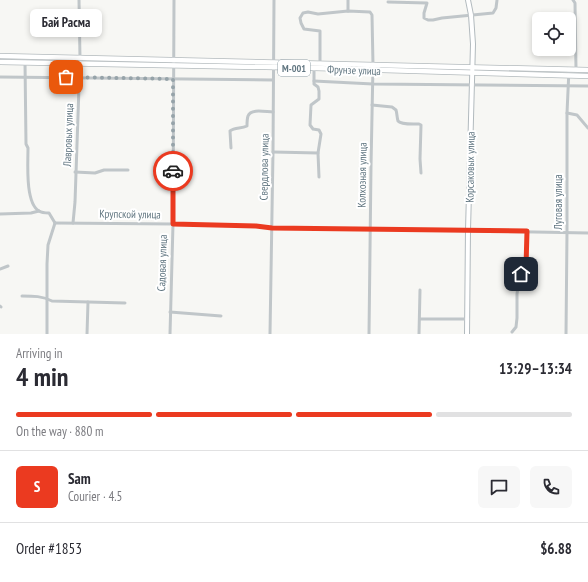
<!DOCTYPE html>
<meta charset="utf-8">
<style>
body{margin:0;font-family:"PT Sans Narrow",sans-serif;background:#f7f7f7;color:#2b2b33;height:100vh;display:flex;flex-direction:column;font-size:15px;white-space:nowrap}
*{box-sizing:border-box;margin:0}
p{font-size:13px;color:#7c7c81}
.icon{flex:none;width:22px;height:22px;fill:none;stroke:currentColor;stroke-width:2;stroke-linecap:round;stroke-linejoin:round}
.map{position:relative;height:334px;overflow:hidden}
.panel{display:flex;flex-direction:column;background:#fff;flex:1}
.panel>*{flex:none}
.fabs{position:absolute;left:532px;top:12px;display:grid;gap:8px}
.fabs a{display:grid;place-items:center;width:44px;height:44px;border-radius:6px;background:#fff;box-shadow:0 2px 6px #0003;font-size:20px}
.pin{position:absolute;display:grid;place-items:center;width:34px;height:34px;color:#fff;margin:-17px;border-radius:8px;box-shadow:0 2px 6px #0006}
.courier{position:absolute;display:grid;place-items:center;width:40px;height:40px;margin:-20px;border:3px solid #eb3a20;border-radius:50%;background:#fff;color:#222;box-shadow:0 1px 5px #0007}
.bubble{position:absolute;height:28px;border-radius:6px;background:#fff;box-shadow:0 2px 6px #0003;font-size:13px;font-weight:800;line-height:28px;text-align:center}
.summary em{font-style:normal;font-weight:800}
.summary div{display:flex;flex-direction:column-reverse}
.summary{display:flex;align-items:center;justify-content:space-between;height:68px;padding:0 16px}
h1{font-size:26px;font-weight:800;line-height:30px}
.bar{display:grid;grid-template-columns:repeat(4,1fr);gap:6px 4px;align-content:center;height:48px;padding:0 16px}
.bar i{height:5px;border-radius:3px;background:#e1e1e2}
.bar .selected{background:#eb3a20}
.bar p{grid-column:span 4}
.line{display:flex;align-items:center;gap:10px;padding:0 16px;border-top:1px solid #e1e1e2}
.line div{flex:1}
.round{display:grid;place-items:center;flex:none;width:42px;height:42px;border-radius:6px;background:#f7f7f7}
.map>svg:first-child{display:block}
</style>
<div class="map">
<svg width="588" height="334" viewBox="0 0 588 334">
<rect width="100%" height="100%" fill="#f7f7f4"/>
<g fill="none" stroke-linecap="round" stroke-linejoin="round">
<defs>
<polyline id="secondary" points="467,334 468,230 473,44 471,15 468,0"/>
<g id="primary">
<polyline points="0,56 588,70"/>
<polyline points="0,62 314,68 588,76"/>
</g>
</defs>
<use href="#secondary" stroke="#b2babe" stroke-width="6"/>
<use href="#primary" stroke="#b3babd" stroke-width="6"/>
<g stroke="#c0c6c9" stroke-width="3">
<polyline points="573,0 575,3 576,69"/>
<polyline points="388,2 427,3 424,13 424,18 428,20 433,20 442,18 493,13 496,8 497,0"/>
<polyline points="348,11 348,0"/>
<path d="M25 62 26 144 28 148C28 163 25 203 39 211 42 213 46 213 49 213L55 223"/>
<polyline points="320,63 320,31 304,29 301,23 300,18 303,13 308,12 318,14 348,11 370,12 372,15 373,65 371,166 369,334"/>
<polyline points="314,68 314,84 318,87 319,91 319,99 311,105 310,125 313,129 319,130 321,134 318,153"/>
<polyline points="0,77 273,80"/>
<polyline points="314,81 373,84 588,86"/>
<path d="M372 105 392 107 396 110C397 113 397 118 398 121 401 125 414 124 419 124L421 125 420 159 421 173"/>
<polyline points="567,113 577,115 588,128"/>
<path d="M231 148 230 131C235 127 241 129 247 126 247 123 247 119 248 116 251 108 266 112 273 112"/>
<polyline points="273,152 318,153 319,177"/>
<polyline points="75,172 95,173 104,170 128,170"/>
<polyline points="0,214 31,213 39,211"/>
<polyline points="55,223 173,224 256,226 272,228 371,229 588,233"/>
<polyline points="73,223 75,202 80,58 79,0"/>
<polyline points="0,269 8,266"/>
<path d="M22 296C33 296 43 296 52 301L125 303"/>
<polyline points="0,306 1,307"/>
<polyline points="170,312 221,316"/>
<polyline points="420,319 468,319"/>
<polyline points="512,332 516,327 517,318 517,294 519,278 526,267 527,231"/>
<polyline points="47,334 47,264 48,245 55,223"/>
<polyline points="87,334 88,302"/>
<polyline points="170,334 173,224 174,0"/>
<polyline points="270,334 273,152 274,0"/>
<polyline points="419,334 420,290"/>
<polyline points="566,334 567,232 567,113 569,69"/>
</g>
<use href="#secondary" stroke="#fff" stroke-width="4"/>
<use href="#primary" stroke="#fff" stroke-width="4.5"/>
</g>
<g fill="none" stroke-linecap="round" stroke-linejoin="round">
<polyline stroke="#96a3a9" stroke-width="4" stroke-dasharray="0 7.2" points="66,77 173,79 173,171"/>
<polyline stroke="#eb3a20" stroke-width="5" points="173,171 173,224 256,226 272,228 527,231 526,267 524,271 521,274"/>
</g>
<g text-anchor="middle" stroke-width="4" stroke-linejoin="round" paint-order="stroke">
<rect fill="#fff" stroke="#909fa7" stroke-width="1" x="278" y="60" width="32" height="16" rx="3"/>
<g font-size="10" font-weight="bold" fill="#617681">
<text x="294" y="72">M-001</text>
</g>
<g font-size="11" fill="#617681" stroke="#fff">
<text transform="translate(354 70) rotate(2)" y="4">Фрунзе улица</text>
<text transform="translate(68 135) rotate(-88)" y="4">Лавровых улица</text>
<text transform="translate(264 167) rotate(-89)" y="4">Свердлова улица</text>
<text transform="translate(470 167) rotate(-89)" y="4">Корсаковых улица</text>
<text transform="translate(362 175) rotate(-89)" y="4">Колхозная улица</text>
<text transform="translate(558 202) rotate(-90)" y="4">Луговая улица</text>
<text transform="translate(130 214) rotate(1)" y="4">Крупской улица</text>
<text transform="translate(162 263) rotate(-88)" y="4">Садовая улица</text>
</g>
</g>
</svg>
<div class="fabs">
<a><svg class="icon" aria-label="locate" viewBox="0 0 24 24"><circle cx="12" cy="12" r="6"/><path d="M12 2v4M12 18v4M2 12h4M18 12h4"/></svg></a>
</div>
<div class="pin" style="left:66px;top:77px;background:#ea580c"><svg class="icon" aria-label="bag" viewBox="0 0 24 24"><path d="M5 8h14l-1 12H6zM9 8a3 3 0 0 1 6 0"/></svg></div>
<div class="pin" style="left:521px;top:274px;background:#1f2937"><svg class="icon" aria-label="home" viewBox="0 0 24 24"><path d="M3 11l9-7 9 7M6 9v11h12V9"/></svg></div>
<div class="courier" style="left:173px;top:171px"><svg class="icon" aria-label="car" viewBox="0 0 24 24"><path d="M5 17H2v-5l4-1 3-4h7l3 4 3 1v5h-3M9 17h6M6 11h13"/><circle cx="7" cy="17" r="2"/><circle cx="17" cy="17" r="2"/></svg></div>
<div class="bubble" style="left:30px;top:9px;width:72px">Бай Расма</div>
</div>
<section class="panel">
<div class="summary"><div><h1>4 min</h1><p>Arriving in</p></div><em>13:29–13:34</em></div>
<div class="bar"><i class="selected"></i><i class="selected"></i><i class="selected"></i><i></i><p>On the way · 880 m</p></div>
<div class="line" style="height:72px"><b class="round" style="background:#eb3a20;color:#fff">S</b><div><b>Sam</b><p>Courier · 4.5</p></div><a class="round"><svg class="icon" aria-label="chat" viewBox="0 0 24 24"><path d="M4 5h16v11H9l-5 4z"/></svg></a><a class="round"><svg class="icon" aria-label="phone" viewBox="0 0 24 24"><path d="M5 4h4l2 5-3 2q2 4 5 5l2-3 5 2v4C11 20 4 13 5 4z"/></svg></a></div>
<div class="line" style="height:52px"><div>Order #1853</div><b>$6.88</b></div>
</section>
